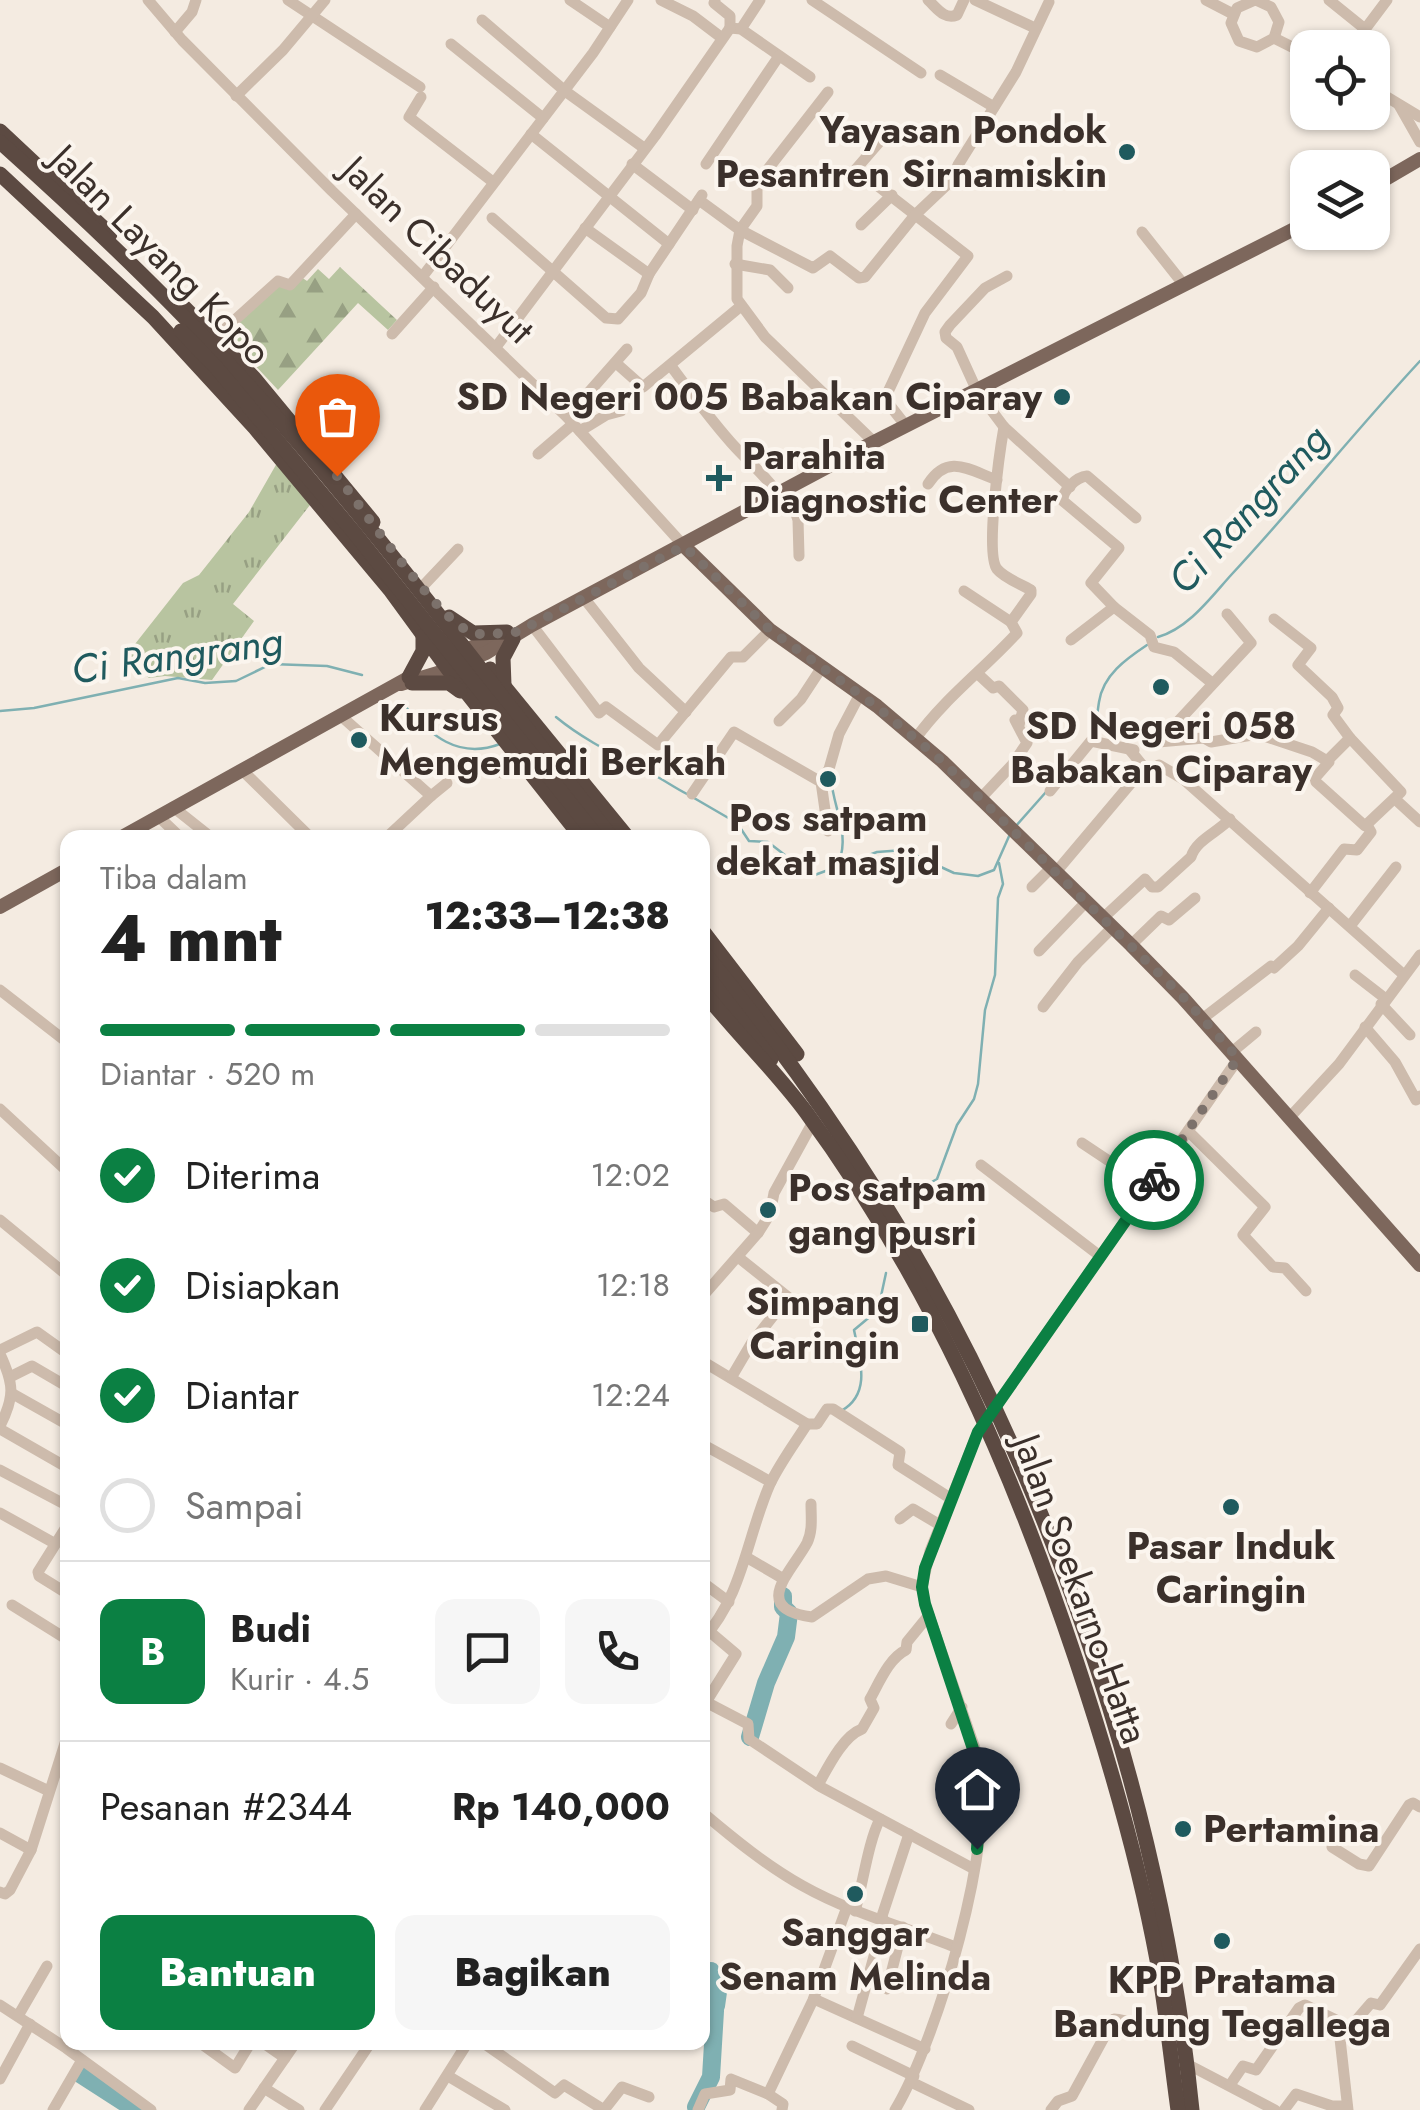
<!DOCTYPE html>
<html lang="id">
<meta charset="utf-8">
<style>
body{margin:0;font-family:Jost,sans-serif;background:#f6f6f6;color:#222;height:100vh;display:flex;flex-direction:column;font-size:38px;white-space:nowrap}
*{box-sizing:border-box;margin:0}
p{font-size:32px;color:#767676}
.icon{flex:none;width:55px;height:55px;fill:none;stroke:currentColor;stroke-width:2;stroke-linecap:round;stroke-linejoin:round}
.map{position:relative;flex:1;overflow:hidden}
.side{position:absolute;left:60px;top:830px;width:650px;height:1220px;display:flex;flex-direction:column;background:#fff;border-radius:20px;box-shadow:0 2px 8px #0004}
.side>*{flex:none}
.buttons{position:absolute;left:1290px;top:30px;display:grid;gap:20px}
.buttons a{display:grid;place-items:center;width:100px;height:100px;border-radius:20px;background:#fff;box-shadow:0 2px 8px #0004;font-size:50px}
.pin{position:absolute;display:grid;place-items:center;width:85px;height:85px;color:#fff;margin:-102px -42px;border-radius:50% 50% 50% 0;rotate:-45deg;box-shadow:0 0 10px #0007}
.pin .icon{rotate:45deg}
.courier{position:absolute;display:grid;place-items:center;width:100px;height:100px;margin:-50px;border:8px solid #0b8043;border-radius:50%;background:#fff;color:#222;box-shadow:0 2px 12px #0007}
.head em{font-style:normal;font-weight:800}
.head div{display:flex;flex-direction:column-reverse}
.head{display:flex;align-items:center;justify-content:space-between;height:170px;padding:0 40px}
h1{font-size:65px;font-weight:800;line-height:75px}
.bar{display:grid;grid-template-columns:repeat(4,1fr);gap:15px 10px;align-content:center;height:120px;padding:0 40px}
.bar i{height:12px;border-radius:8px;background:#e0e0e0}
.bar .selected{background:#0b8043}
.bar p{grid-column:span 4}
.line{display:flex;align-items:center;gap:25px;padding:0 40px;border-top:2px solid #e0e0e0}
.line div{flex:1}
.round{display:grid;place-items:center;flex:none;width:105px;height:105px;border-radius:20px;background:#f6f6f6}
ol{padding:0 40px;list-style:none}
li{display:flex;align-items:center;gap:30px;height:110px}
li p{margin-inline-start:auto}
li .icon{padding:10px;border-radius:50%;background:#0b8043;color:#fff;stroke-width:4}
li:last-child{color:#767676}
li i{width:55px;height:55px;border:5px solid #e0e0e0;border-radius:50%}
.button{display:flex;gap:20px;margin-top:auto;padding:20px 40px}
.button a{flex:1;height:115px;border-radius:20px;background:#0b8043;color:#fff;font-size:40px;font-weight:800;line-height:115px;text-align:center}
.button a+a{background:#f6f6f6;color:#222}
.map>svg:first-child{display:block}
</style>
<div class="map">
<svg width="1420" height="2110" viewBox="0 0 1420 2110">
<defs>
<pattern id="grass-tufts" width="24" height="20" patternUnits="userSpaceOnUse" patternTransform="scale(2.5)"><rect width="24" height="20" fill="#b8c4a0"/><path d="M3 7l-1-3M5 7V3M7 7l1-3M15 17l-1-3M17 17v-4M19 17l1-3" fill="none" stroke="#97a083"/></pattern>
<pattern id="forest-firs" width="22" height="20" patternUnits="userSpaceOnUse" patternTransform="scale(2.5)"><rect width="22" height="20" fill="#b8c4a0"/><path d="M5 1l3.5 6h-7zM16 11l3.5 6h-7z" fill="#97a083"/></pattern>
</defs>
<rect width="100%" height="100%" fill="#f4ebe1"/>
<polygon fill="url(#grass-tufts)" points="277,463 310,505 233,604 254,621 212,680 165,676 149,678 124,658 183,583 199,575 249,512"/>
<polygon fill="url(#forest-firs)" points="340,267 397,320 388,330 358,303 278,390 224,332 279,282 301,277 307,281 318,269 329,279"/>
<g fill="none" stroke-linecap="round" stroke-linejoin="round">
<g stroke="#7fb0b2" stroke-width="2.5">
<path d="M1158 637C1189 628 1211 597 1232 574 1297 504 1356 430 1420 361"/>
<path d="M404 705C430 735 458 760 500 744"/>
<polyline points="0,711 34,708 178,678 205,683 236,681 271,664 327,666 362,675"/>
<path d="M556 717C585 741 618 756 652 774 664 780 675 788 687 794"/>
<path d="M1091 735C1097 722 1097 715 1099 702 1103 675 1126 659 1147 645"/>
<path d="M831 778C833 808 850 832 839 862"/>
<polyline points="694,798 737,823 749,841 768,842 812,876 877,852 904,850 954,873 978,876 994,870 1010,834"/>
<polyline points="1015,827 1046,792"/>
<polyline points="1154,1170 1172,1142"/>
<polyline points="898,1201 937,1179 957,1125 974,1099 978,1084 985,1010 995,975 998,898 1003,884 999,863"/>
<path d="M841 1411C872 1394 860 1359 854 1330L878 1310 886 1273"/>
</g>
<g stroke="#7fb0b2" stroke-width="18">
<polyline points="750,1737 766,1683 786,1637 789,1613 783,1607 783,1596"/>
<polyline points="711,1971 719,1985 716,2006"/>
<polyline points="80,2074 136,2110"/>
<polyline points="696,2107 711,2077 715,2011"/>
</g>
<g stroke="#cdbbac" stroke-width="11">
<polyline points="148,0 182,40 332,191 567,417 684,546"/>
<polyline points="288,0 420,87"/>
<polyline points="570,0 610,27"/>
<polyline points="661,0 693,16 722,38"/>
<polyline points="715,0 714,3 730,16 730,28"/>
<polyline points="812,0 921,73"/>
<path d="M928 0C937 8 944 20 957 15L964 0"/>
<polyline points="975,0 1035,28"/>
<polyline points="1206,0 1233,14"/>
<polyline points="1255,0 1237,8 1231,23 1239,41 1257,47 1274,38 1279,22 1271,7 1256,0"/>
<polyline points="1329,0 1365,29"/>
<polyline points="482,20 565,91 644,148"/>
<polyline points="730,28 741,29 810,77"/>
<polyline points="741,29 760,0"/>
<polyline points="175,32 192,12 196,0"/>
<polyline points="1274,38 1308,55"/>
<polyline points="451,44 543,118"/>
<polyline points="1351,48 1387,0"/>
<polyline points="940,75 994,107"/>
<polyline points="1372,88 1420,117"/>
<polyline points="828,92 757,183 757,206 740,230 737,246 737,299 765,337 874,442"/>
<polyline points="236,96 283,50 325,0"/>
<polyline points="421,97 409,117 493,182"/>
<polyline points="1399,105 1420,142"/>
<polyline points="531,134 669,244"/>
<polyline points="882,139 856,169 968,256 925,313 887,394 888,403 906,426"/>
<polyline points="632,164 693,210"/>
<polyline points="706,164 779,56"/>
<polyline points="699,200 740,230 813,268 830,256 859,278 865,277 915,215 952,180 958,165 1016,72 1049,2"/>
<polyline points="492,218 606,318 618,319 641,293 649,274 702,195"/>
<polyline points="861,225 892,195"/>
<polyline points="585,228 649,274"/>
<polyline points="1142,232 1184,285"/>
<polyline points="735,264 770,270 788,288"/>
<polyline points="423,276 593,53 628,0"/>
<polyline points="1007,276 985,288 950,325 945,332 946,338 957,347 977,391 1004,427 1070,487"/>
<polyline points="392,334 434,287"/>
<polyline points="216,337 278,281 290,285 356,214"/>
<polyline points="496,347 655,136 730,28"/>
<polyline points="616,363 643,387 741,306"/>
<path d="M671 366C692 394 712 422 736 448 751 464 766 476 779 495"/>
<polyline points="567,417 627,349"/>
<polyline points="580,431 606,415 621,411"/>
<polyline points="538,454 573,424"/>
<path d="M928 484C948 453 969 470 997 480"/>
<polyline points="788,489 798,520 799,556"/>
<polyline points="423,586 458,549"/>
<polyline points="964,591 1011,622"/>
<polyline points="584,598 639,668 686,712"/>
<polyline points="1114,607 1150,635 1154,647 1174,652 1212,683"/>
<polyline points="1274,619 1311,648 1298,665 1332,697 1338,708 1333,715 1350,738"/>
<polyline points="532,625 599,713 606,707 658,745 731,657 743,657 770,630"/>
<path d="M1071 640 1114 607 1091 583 1119 548 1063 501C1062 491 1076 477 1087 476L1136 518"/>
<polyline points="978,674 993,688 999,686 1023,710 1019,725 1015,720 1027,743 1012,765 980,799"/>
<polyline points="341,716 431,796 386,838"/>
<polyline points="779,721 801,699 822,667"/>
<path d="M916 738C945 698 983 670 1017 633L1011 622 1031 594V590C1021 584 1004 578 997 569 985 554 1000 449 1004 427"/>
<polyline points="1154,739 1171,729 1251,643 1227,614"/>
<polyline points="1147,743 1204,738 1211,742 1258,734 1312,752 1329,762 1315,778 1316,782 1365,826 1401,792 1350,738 1328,760"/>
<polyline points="1130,750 1147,771 1159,765 1183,779 1404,975"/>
<polyline points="242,770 311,838"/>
<polyline points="502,773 518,754"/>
<polyline points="821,782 828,831"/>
<polyline points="1050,791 1091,741 1134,750"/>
<polyline points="692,794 734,732 821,782 829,769 839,734 860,694"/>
<polyline points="431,796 447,783"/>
<polyline points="1395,799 1420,822"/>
<polyline points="173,807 212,838"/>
<polyline points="158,816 181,838"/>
<polyline points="1056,872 1137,776"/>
<polyline points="1032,887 1051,868"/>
<polyline points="1310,893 1344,849 1357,850 1371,832 1367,825"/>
<path d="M1103 918 1145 879 1152 887H1158L1191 857C1196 840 1218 832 1230 819"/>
<polyline points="1350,926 1396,867"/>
<polyline points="1131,945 1161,916 1169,920 1195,898"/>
<polyline points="1039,951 1086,902"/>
<polyline points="1355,975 1386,999"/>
<polyline points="0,990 68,1043"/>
<polyline points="1381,1004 1410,1035"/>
<polyline points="1043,1007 1078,962 1112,928"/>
<polyline points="1202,1019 1271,966 1274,968 1298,946 1329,908"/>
<polyline points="1365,1027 1395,1062 1416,1100 1420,1096"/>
<polyline points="1232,1052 1256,1032"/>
<polyline points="0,1109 68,1172"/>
<polyline points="1290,1117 1339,1064 1420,955"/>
<polyline points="1188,1131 1265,1207 1243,1235 1273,1267 1285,1268 1306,1291"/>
<polyline points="1082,1143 1127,1173 1126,1180 1145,1192"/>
<polyline points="981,1165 1100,1256"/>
<polyline points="702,1199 714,1207 724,1204 758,1233"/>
<polyline points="0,1220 68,1276"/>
<polyline points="702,1297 758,1233 770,1214 774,1193 813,1122"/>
<polyline points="0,1350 37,1332 65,1352 68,1348"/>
<path d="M0 1354C14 1384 15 1396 0 1426"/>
<polyline points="702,1361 807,1424 817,1424 827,1409 833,1409 900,1452 898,1465 950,1498"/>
<polyline points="10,1377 32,1366 68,1387"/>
<polyline points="731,1378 751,1344 788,1297 738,1257"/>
<polyline points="13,1394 68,1425"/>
<polyline points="0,1429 68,1468"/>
<polyline points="702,1444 771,1482"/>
<polyline points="0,1470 68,1506"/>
<path d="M811 1504C811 1517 813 1531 807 1543 792 1571 749 1609 812 1617L868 1579 886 1576 922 1587"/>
<polyline points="0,1513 54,1543"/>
<polyline points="900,1519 913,1509 940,1525"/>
<polyline points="68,1524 38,1572 39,1576 68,1594"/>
<polyline points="746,1557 782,1578"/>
<polyline points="702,1582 729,1602"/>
<polyline points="12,1605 68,1640"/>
<path d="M702 1640C743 1596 747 1536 770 1484 780 1463 795 1443 807 1424"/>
<polyline points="702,1700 748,1724 749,1739 821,1787 974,1869"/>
<polyline points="706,1702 736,1654 710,1632"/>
<polyline points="951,1724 962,1707"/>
<polyline points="0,1768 49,1791"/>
<path d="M818 1785C828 1767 843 1736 862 1729L874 1708 870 1699C879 1683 889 1658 906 1650L907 1642 929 1615"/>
<path d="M702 1812C734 1839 767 1866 803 1886 851 1913 905 1927 955 1947"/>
<polyline points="0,1833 31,1850"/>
<polyline points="1332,1847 1359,1864 1369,1866 1409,1805 1413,1803 1420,1807"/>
<polyline points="0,1892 5,1894 10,1890 31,1850 68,1734"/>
<path d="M855 1911C863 1884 868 1842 880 1819"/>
<polyline points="881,1919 909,1834"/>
<polyline points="887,1989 903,1927"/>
<polyline points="814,1999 925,2049"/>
<polyline points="0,2005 66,2048 151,2110"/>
<polyline points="18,2016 47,1966"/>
<polyline points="857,2018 884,1920"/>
<polyline points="1340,2039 1371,2003 1380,2005 1420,1949"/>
<polyline points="199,2042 235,2068 251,2042"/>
<polyline points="262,2042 285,2058"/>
<polyline points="482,2042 555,2093 564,2085 604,2110 622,2087 649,2097"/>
<polyline points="852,2046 914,2076"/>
<polyline points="1187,2064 1275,2110"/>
<polyline points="448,2076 505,2110"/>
<polyline points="0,2079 30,2024"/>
<polyline points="911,2082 969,2110"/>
<polyline points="1230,2085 1243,2066 1256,2070 1299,2008 1305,2005 1338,2021 1348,2110"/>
<polyline points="264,2088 299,2110"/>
<polyline points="53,2110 82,2060"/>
<polyline points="249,2110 296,2042"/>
<polyline points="325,2110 371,2042"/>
<polyline points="425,2110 468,2042"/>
<polyline points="698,2110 705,2094 730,2090 731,2079 768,2094"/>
<polyline points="782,2110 783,2104 768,2094 813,2000 847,1907"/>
<path d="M895 2110C937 2040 997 1839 979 1760L925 1604 922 1587 930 1551 978 1432 1238 1059"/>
<path d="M1051 2110 1058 2101 1072 2096 1114 2019C1133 2019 1142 2033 1168 2033"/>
<polyline points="1284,2110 1296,2094 1332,2106 1347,2106"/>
</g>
<g stroke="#7d675c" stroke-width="14">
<polyline points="1372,187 1420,159"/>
<polyline points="684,546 770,630 877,706 942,761 1131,945 1183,998 1420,1265"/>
<polyline points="459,653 503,634"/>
<polyline points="401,684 441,672 486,653 532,625 874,442 1308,222"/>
<polyline points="120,838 408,678"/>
<polyline points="0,907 68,869"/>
</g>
<g stroke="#5c4a42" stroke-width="15">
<polyline points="0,131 110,234"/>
<polyline points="0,174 153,317 255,428 391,591 448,669 582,838"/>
<polyline points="173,296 254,378 373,522"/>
<polyline points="449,617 473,633 507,632"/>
<polyline points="490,669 628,838"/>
<polyline points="409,677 423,651 423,636"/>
<polyline points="412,683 449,683 460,691"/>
<polyline points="504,685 503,658 513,639"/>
<polyline points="702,930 797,1054"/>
<path d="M702 950C766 1028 825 1109 879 1195 1045 1459 1161 1800 1192 2110"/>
<polyline points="702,969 771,1059"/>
<path d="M702 990C735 1032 774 1069 806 1112 928 1278 1011 1465 1076 1660 1109 1759 1138 1857 1157 1960 1166 2009 1171 2060 1178 2110"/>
</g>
<g stroke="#5c4a42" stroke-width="15">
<path d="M0 142C77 211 154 283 224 359 363 509 485 677 612 838"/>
<polyline points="181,331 215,366 353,531 598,838"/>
</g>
</g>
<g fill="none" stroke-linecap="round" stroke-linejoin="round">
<path stroke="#7c716b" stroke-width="10" stroke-dasharray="0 18" d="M337 476C362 507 439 622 471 632 486 637 502 632 518 632L684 546 770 630 876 706 942 761 1184 998 1238 1058 1154 1180"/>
<polyline stroke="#0b8043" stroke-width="12" points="977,1849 982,1776 925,1604 922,1587 925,1568 978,1432 1154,1180"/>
</g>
<g fill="#1f5a5e" stroke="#fbf5ee" stroke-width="4">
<circle cx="1127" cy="152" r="10"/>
<circle cx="1062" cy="397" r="10"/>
<path d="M714 463h10v10h10v10h-10v10h-10v-10h-10v-10h10z"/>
<circle cx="1161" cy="687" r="10"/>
<circle cx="359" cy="740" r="10"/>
<circle cx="828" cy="779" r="10"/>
<circle cx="768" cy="1210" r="10"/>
<rect x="910" y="1314" width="20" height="20" rx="5"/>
<circle cx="1231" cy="1507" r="10"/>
<circle cx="1183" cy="1829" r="10"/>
<circle cx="855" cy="1894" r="10"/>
<circle cx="1222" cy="1941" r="10"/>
</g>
<g text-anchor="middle" stroke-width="8" stroke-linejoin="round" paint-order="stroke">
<g font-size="38" font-weight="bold" fill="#3b302b" stroke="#fbf5ee">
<text x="1107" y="143" text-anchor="end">Yayasan Pondok<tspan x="1107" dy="44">Pesantren Sirnamiskin</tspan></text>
<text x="1042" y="410" text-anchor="end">SD Negeri 005 Babakan Ciparay</text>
<text x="742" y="469" text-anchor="start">Parahita<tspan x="742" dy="44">Diagnostic Center</tspan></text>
<text x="379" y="731" text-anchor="start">Kursus<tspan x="379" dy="44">Mengemudi Berkah</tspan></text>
<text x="1161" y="739">SD Negeri 058<tspan x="1161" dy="44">Babakan Ciparay</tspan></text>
<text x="828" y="831">Pos satpam<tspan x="828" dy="44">dekat masjid</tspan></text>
<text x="788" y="1201" text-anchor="start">Pos satpam<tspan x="788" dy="44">gang pusri</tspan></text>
<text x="900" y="1315" text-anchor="end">Simpang<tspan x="900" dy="44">Caringin</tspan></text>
<text x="1231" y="1559">Pasar Induk<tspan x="1231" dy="44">Caringin</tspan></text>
<text x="1203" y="1842" text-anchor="start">Pertamina</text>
<text x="855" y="1946">Sanggar<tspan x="855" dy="44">Senam Melinda</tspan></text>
<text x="1222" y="1993">KPP Pratama<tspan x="1222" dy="44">Bandung Tegallega</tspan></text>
</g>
<g font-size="38" fill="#3b302b" stroke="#fbf5ee">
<text transform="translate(438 250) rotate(44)" y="13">Jalan Cibaduyut</text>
<text transform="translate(161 255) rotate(45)" y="13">Jalan Layang Kopo</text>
<text transform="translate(1081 1589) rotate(70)" y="13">Jalan Soekarno-Hatta</text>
</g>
<g font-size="40" font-style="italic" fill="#1f5a5e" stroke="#fbf5ee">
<text transform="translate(1248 509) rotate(-47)" y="14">Ci Rangrang</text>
<text transform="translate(177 655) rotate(-8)" y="14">Ci Rangrang</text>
</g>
</g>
</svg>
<div class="buttons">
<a><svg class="icon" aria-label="locate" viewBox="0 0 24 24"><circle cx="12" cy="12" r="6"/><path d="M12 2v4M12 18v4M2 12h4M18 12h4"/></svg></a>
<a><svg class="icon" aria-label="layers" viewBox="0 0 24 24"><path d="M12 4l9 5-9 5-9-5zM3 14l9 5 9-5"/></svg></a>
</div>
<div class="pin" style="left:337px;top:476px;background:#ea580c"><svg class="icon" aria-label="bag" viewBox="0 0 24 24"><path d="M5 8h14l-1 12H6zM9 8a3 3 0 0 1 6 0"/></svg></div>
<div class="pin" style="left:977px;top:1849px;background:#1f2937"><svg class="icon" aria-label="home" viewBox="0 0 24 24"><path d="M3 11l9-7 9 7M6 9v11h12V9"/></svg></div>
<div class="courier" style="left:1154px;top:1180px"><svg class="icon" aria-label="bike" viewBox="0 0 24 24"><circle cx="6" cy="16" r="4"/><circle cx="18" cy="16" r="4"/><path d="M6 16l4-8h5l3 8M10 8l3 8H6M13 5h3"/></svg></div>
<section class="side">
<div class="head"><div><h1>4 mnt</h1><p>Tiba dalam</p></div><em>12:33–12:38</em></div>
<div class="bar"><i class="selected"></i><i class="selected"></i><i class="selected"></i><i></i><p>Diantar · 520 m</p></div>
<ol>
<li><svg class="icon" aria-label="check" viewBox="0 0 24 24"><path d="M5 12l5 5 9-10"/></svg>Diterima<p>12:02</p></li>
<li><svg class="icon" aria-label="check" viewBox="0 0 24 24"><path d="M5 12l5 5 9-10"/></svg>Disiapkan<p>12:18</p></li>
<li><svg class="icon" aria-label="check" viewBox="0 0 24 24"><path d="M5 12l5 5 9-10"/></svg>Diantar<p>12:24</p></li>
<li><i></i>Sampai</li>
</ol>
<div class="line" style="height:180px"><b class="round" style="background:#0b8043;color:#fff">B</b><div><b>Budi</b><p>Kurir · 4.5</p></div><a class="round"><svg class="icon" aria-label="chat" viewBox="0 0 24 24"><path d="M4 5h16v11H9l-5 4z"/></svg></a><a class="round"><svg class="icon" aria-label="phone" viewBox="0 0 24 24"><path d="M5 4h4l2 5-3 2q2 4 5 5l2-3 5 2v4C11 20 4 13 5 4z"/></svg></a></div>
<div class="line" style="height:130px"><div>Pesanan #2344</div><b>Rp 140,000</b></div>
<div class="button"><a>Bantuan</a><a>Bagikan</a></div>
</section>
</div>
